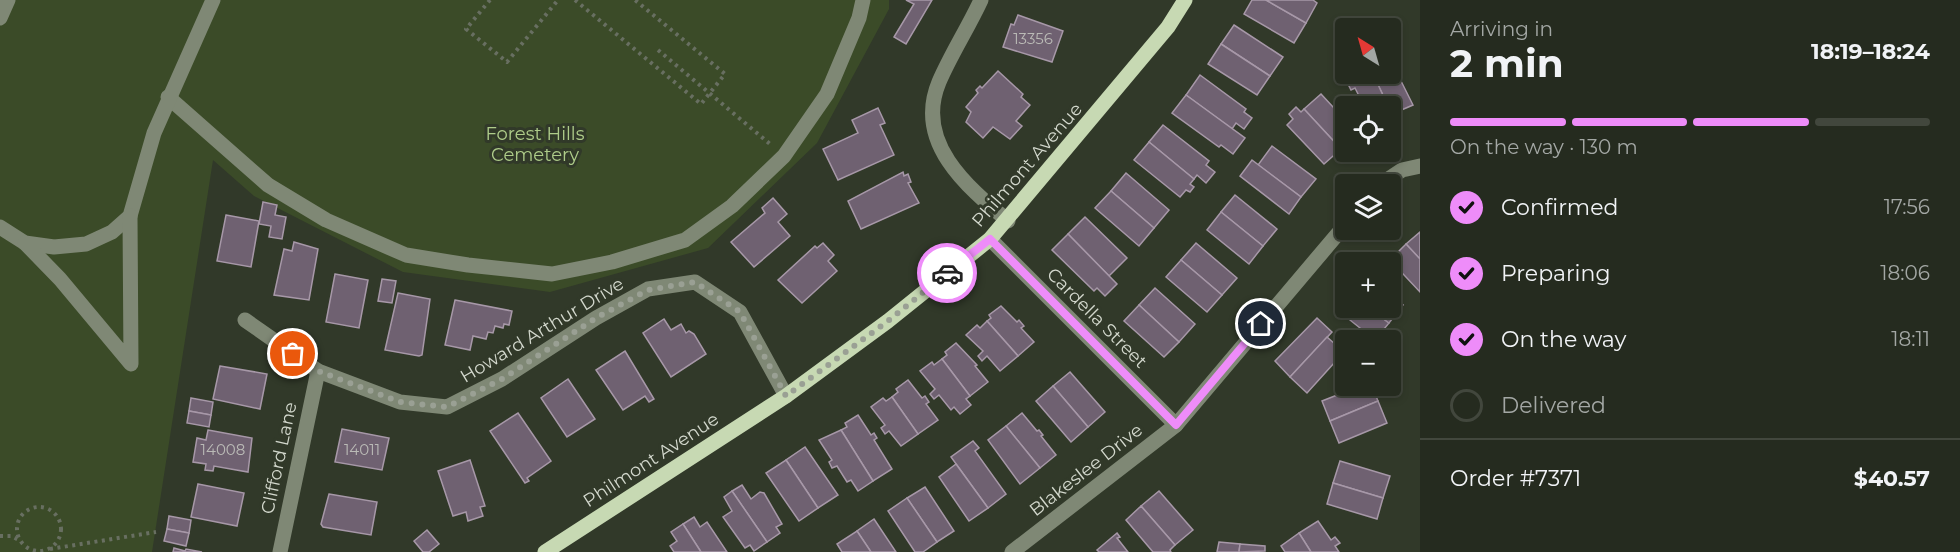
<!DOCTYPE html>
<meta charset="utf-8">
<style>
body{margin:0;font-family:Montserrat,sans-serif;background:#2d3328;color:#f1f3f6;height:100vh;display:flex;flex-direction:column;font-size:22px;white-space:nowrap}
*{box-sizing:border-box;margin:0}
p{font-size:20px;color:#a3a7a4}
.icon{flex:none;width:33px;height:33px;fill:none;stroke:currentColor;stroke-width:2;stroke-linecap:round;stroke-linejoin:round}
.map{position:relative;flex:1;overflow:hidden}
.details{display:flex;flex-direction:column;background:#252b1f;width:540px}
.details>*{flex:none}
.needle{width:39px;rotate:323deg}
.controls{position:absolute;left:1335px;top:18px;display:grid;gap:12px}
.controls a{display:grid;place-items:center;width:66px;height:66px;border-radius:6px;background:#252b1f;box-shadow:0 3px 9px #0003,0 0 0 2px #42473d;font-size:30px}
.pin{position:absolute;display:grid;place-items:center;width:51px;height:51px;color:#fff;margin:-26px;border:3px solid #fff;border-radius:50%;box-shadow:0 2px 6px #0007}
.courier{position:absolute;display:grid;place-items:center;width:60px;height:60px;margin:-30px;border:4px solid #ee8cf9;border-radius:50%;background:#fff;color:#222;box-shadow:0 2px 8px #0007}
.headline em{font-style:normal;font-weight:700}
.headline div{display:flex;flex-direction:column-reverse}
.headline{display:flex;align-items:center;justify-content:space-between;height:102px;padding:0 30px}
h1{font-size:39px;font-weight:700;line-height:45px}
.bar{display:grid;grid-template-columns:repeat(4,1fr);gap:9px 6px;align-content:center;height:72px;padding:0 30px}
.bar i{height:8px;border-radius:4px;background:#42473d}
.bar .current{background:#ee8cf9}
.bar p{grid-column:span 4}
.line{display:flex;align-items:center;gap:15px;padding:0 30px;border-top:2px solid #42473d}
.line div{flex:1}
ol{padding:0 30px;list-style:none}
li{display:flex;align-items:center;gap:18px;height:66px}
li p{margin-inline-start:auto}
li .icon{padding:6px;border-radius:50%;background:#ee8cf9;color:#111;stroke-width:4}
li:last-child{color:#a3a7a4}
li i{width:33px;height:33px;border:3px solid #42473d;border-radius:50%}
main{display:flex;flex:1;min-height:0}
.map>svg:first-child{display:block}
</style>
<main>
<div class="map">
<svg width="1420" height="552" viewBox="0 0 1420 552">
<rect width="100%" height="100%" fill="#313929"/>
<polygon fill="#3b4b28" points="0,0 889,0 889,9 817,143 708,248 550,292 403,272 254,196 213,160 152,552 0,552"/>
<g fill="#6f6171" stroke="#a798a8" stroke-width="1.5">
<polygon points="906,0 932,0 906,44 894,37 914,4"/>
<polygon points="1252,0 1266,0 1306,23 1294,43 1244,14"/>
<polygon points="1266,0 1313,0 1317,3 1306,23"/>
<polygon points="1018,15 1063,31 1052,62 1003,47 1011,24 1014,25"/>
<polygon points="1234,25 1283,57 1270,76 1221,44"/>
<polygon points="1221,44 1270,76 1257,95 1208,64"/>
<polygon points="1390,59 1413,105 1392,114 1373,74 1390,74"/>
<polygon points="998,71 1023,94 1021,97 1030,105 1016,121 1022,126 1010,139 993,127 983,138 966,122 971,112 966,107 978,93 976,90 980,86 982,88"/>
<polygon points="1348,74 1373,74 1388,106 1364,106 1355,88 1351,90 1348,84 1352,82"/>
<polygon points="1200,75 1246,109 1244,112 1252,118 1244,129 1236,123 1232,129 1186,95"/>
<polygon points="1321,94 1346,121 1346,145 1341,149 1304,109"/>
<polygon points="1186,95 1245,138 1233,154 1221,145 1219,147 1172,113"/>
<polygon points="1296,107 1301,112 1304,109 1341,149 1324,164 1287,125 1293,119 1289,114"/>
<polygon points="878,108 885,123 880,125 894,155 838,180 823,149 858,133 852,120"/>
<polygon points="1163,125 1209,161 1206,165 1215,172 1206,183 1197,175 1194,179 1149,142"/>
<polygon points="1149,142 1194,179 1190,184 1194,187 1190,192 1186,190 1180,197 1134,160"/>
<polygon points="1272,146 1316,179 1301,197 1258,165"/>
<polygon points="1252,160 1301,197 1289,214 1240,176"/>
<polygon points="903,172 904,176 908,174 911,182 908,183 919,203 861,229 848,201"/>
<polygon points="1126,173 1169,210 1154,228 1111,191"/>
<polygon points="1111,191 1154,228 1139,246 1095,208"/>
<polygon points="1235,195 1277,229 1263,246 1221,212"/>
<polygon points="773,198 787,214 778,222 790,236 754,267 731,242 765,213 762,208"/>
<polygon points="263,202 277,205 275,215 286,217 282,239 269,237 271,226 259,224"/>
<polygon points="1221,212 1263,246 1249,264 1207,230"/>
<polygon points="226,215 259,221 251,267 217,261"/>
<polygon points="1085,217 1127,258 1109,276 1068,234"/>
<polygon points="1420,232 1420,259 1406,244"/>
<polygon points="1068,234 1117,284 1105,296 1097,288 1094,291 1052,250"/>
<polygon points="294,242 318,249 309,300 274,295 284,249 292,251"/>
<polygon points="823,243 834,255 828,261 837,271 802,303 778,280 815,246 817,248"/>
<polygon points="1196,243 1237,278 1222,295 1181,260"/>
<polygon points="1406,244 1420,259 1420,292 1390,260"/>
<polygon points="1181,260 1222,295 1207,312 1166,277"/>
<polygon points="335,274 368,280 359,328 326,322"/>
<polygon points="382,279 396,281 392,303 378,301"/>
<polygon points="1155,288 1195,324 1179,342 1139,305"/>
<polygon points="398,293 430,299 422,355 419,356 385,350"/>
<polygon points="1346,295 1346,308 1369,308 1389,323 1375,340 1335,308"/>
<polygon points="1390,295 1403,305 1389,323 1369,308 1390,308"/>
<polygon points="455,300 512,311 509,325 504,324 503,328 495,326 493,333 488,332 486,339 473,336 470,350 445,345"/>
<polygon points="1139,305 1179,342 1164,357 1124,321"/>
<polygon points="1001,306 1017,322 1019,320 1024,326 1021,328 1034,342 1018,356 987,321 991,318 989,315"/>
<polygon points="1317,318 1332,332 1290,377 1275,361"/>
<polygon points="664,319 671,330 681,324 686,333 689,331 694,334 706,354 671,377 643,333"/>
<polygon points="987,321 1018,356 1000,371 987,356 982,361 978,356 983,351 966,335 977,325 980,328"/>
<polygon points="1327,337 1344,352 1307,393 1290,377"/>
<polygon points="956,343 977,365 975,366 988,382 970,396 942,359 947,355 945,352"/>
<polygon points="625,351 654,399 649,402 645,396 623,410 596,370"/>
<polygon points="942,359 970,396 966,399 971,405 960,414 954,407 951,410 939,395 934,399 930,394 935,389 920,371 932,362 934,365"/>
<polygon points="220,366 267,374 260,409 213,399"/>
<polygon points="1070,372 1105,412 1088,427 1053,386"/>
<polygon points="568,379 595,419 567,437 541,398"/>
<polygon points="908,380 922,398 925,396 929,402 926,404 938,420 918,434 892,397 898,392 896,389"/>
<polygon points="1053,386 1088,427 1071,442 1036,401"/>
<polygon points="1360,386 1372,386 1378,401 1330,421 1322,401"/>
<polygon points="892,397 918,434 901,446 889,431 885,434 881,428 885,425 871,407 883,398 886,401"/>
<polygon points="191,398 213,402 211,415 189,411"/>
<polygon points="1378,401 1387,423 1339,443 1330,421"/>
<polygon points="189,411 211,415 209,427 187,423"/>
<polygon points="518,413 551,461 527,478 529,481 525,483 490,431"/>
<polygon points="1022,413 1037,431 1039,430 1043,435 1041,436 1056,455 1040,468 1006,426"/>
<polygon points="858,415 871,435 874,433 877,438 874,440 892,469 873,481 841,430 847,427 845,423"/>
<polygon points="1006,426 1040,468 1020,484 988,440"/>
<polygon points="342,429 389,438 382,470 335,462"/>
<polygon points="208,430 252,438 248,472 214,466 213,471 205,470 206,464 193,462 197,438 206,440"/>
<polygon points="841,430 873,481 858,491 851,480 847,482 837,466 832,468 829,462 832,460 819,440"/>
<polygon points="973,441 979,448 975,451 1006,494 988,508 951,457"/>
<polygon points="805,447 838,495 818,508 786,460"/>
<polygon points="470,460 485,506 480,507 483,516 468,521 466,512 453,516 438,471"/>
<polygon points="786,460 818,508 799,521 766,473"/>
<polygon points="1340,461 1390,476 1383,498 1333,483"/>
<polygon points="956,464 988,508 969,521 939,477"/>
<polygon points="1333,483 1383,498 1377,519 1327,504"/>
<polygon points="198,484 244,493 237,526 191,517"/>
<polygon points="742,485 751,499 760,492 764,493 782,524 776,527 780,533 767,542 732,491"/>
<polygon points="925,487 954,531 937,542 907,498"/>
<polygon points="732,491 767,542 754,551 750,545 745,548 723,517 732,511 724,497"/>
<polygon points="1159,491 1193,530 1175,545 1141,506"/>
<polygon points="329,494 377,502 371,535 323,527 321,524"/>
<polygon points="907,498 937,542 923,552 915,552 888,511"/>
<polygon points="1141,506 1175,545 1170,550 1171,552 1153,552 1126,520"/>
<polygon points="169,516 191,520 189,533 167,529"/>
<polygon points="694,517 700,527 707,522 727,552 701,552 683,524"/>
<polygon points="874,519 896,552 871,552 857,531"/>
<polygon points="1318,521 1331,540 1335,537 1340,543 1335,546 1339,552 1311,552 1299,533"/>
<polygon points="683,524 701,552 674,552 670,546 677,541 671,532"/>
<polygon points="167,529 189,533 186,546 164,541"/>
<polygon points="427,530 439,544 429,552 423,552 414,541"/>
<polygon points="857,531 871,552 842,552 837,544"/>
<polygon points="1117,533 1120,537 1117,538 1128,552 1099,552 1097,550"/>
<polygon points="1299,533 1311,552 1285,552 1281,546"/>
<polygon points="1219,542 1240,544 1239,552 1217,552"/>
<polygon points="1240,544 1265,546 1265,551 1239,552"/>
<polygon points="174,548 185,551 186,549 202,552 173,552"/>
</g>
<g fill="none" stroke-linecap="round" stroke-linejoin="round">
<g stroke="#686f61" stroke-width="4" stroke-dasharray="3 4.5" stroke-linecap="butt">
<polyline points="490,0 466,29 507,62 558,0"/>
<polyline points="575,0 701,104 725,74 635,0"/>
<polyline points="658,50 770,144"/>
<circle cx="39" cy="529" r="22"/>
<polyline points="0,536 11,536 19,540"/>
<polyline points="50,549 156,532"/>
</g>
<g stroke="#7f8875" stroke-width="15">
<path d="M981 0C968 28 951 54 939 82 914 142 966 186 1008 221"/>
<polyline points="0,18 8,0"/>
<polyline points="168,97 268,185 326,220 406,255 468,265 552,274 612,262 685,240 732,206 784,156 827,94 859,18 863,0"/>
<polyline points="1381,184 1402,170 1420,166"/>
<polyline points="0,227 25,243 54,247 86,244 112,232 130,216 154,133 213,0"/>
<polyline points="990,239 1176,425"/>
<polyline points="25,243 60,279 131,364 130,216"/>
<polyline points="245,320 318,371 400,402 447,407 502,379 596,318 648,289 695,282 740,312 786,396"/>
<polyline points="280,552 318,371"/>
<polyline points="1012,552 1176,425 1346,224"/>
</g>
<polyline stroke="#c7d9b3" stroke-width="15" points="545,552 786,396 888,321 990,239 1168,27 1185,0"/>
</g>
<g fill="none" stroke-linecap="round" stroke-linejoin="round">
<polyline stroke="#9aa094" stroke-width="6" stroke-dasharray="0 10.8" points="293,354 318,371 400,402 447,407 502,379 596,318 648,290 695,282 740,312 786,396 888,321 947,273"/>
<polyline stroke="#ee8cf9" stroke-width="8" points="947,273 990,239 1176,425 1261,324"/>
</g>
<g text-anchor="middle" stroke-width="6" stroke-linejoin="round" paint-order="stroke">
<g font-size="15" fill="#babab6">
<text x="1033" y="44">13356</text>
<text x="223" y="455">14008</text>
<text x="362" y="455">14011</text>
</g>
<g font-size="18" fill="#aecc89" stroke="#313929">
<text x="535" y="140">Forest Hills<tspan x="535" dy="21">Cemetery</tspan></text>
</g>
<g font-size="18" fill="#d3d8cd" stroke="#313929">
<text transform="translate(1027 165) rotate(-49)" y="6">Philmont Avenue</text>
<text transform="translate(1097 318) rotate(45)" y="6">Cardella Street</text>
<text transform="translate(542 330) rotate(-31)" y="6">Howard Arthur Drive</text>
<text transform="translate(279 458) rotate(-78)" y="6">Clifford Lane</text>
<text transform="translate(651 460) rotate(-33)" y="6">Philmont Avenue</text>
<text transform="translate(1086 470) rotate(-38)" y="6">Blakeslee Drive</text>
</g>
</g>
</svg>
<div class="controls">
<a><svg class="needle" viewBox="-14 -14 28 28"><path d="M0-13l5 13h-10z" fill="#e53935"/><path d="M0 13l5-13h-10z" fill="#a3a7a4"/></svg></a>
<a><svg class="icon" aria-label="locate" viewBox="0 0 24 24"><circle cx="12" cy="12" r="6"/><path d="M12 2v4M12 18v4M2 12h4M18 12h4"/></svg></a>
<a><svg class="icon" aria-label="layers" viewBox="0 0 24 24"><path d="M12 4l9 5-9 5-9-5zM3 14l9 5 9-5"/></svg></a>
<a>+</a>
<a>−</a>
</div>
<div class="pin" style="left:293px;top:354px;background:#ea580c"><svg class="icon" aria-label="bag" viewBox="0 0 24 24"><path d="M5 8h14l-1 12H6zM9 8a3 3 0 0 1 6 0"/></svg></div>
<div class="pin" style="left:1261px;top:324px;background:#1f2937"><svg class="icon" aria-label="home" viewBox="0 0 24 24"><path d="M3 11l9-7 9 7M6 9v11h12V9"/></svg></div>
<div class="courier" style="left:947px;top:273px"><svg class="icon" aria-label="car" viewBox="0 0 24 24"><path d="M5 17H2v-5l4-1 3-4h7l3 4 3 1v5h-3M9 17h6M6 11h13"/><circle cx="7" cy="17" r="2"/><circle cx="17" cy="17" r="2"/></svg></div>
</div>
<section class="details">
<div class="headline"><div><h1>2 min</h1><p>Arriving in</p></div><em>18:19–18:24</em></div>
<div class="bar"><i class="current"></i><i class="current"></i><i class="current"></i><i></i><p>On the way · 130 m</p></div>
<ol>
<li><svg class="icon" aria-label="check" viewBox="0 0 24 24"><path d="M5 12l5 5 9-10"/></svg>Confirmed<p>17:56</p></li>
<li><svg class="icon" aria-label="check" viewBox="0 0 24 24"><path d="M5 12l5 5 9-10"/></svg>Preparing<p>18:06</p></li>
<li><svg class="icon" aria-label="check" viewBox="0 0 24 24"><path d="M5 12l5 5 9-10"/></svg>On the way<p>18:11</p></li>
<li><i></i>Delivered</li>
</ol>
<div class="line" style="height:78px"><div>Order #7371</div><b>$40.57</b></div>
</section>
</main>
